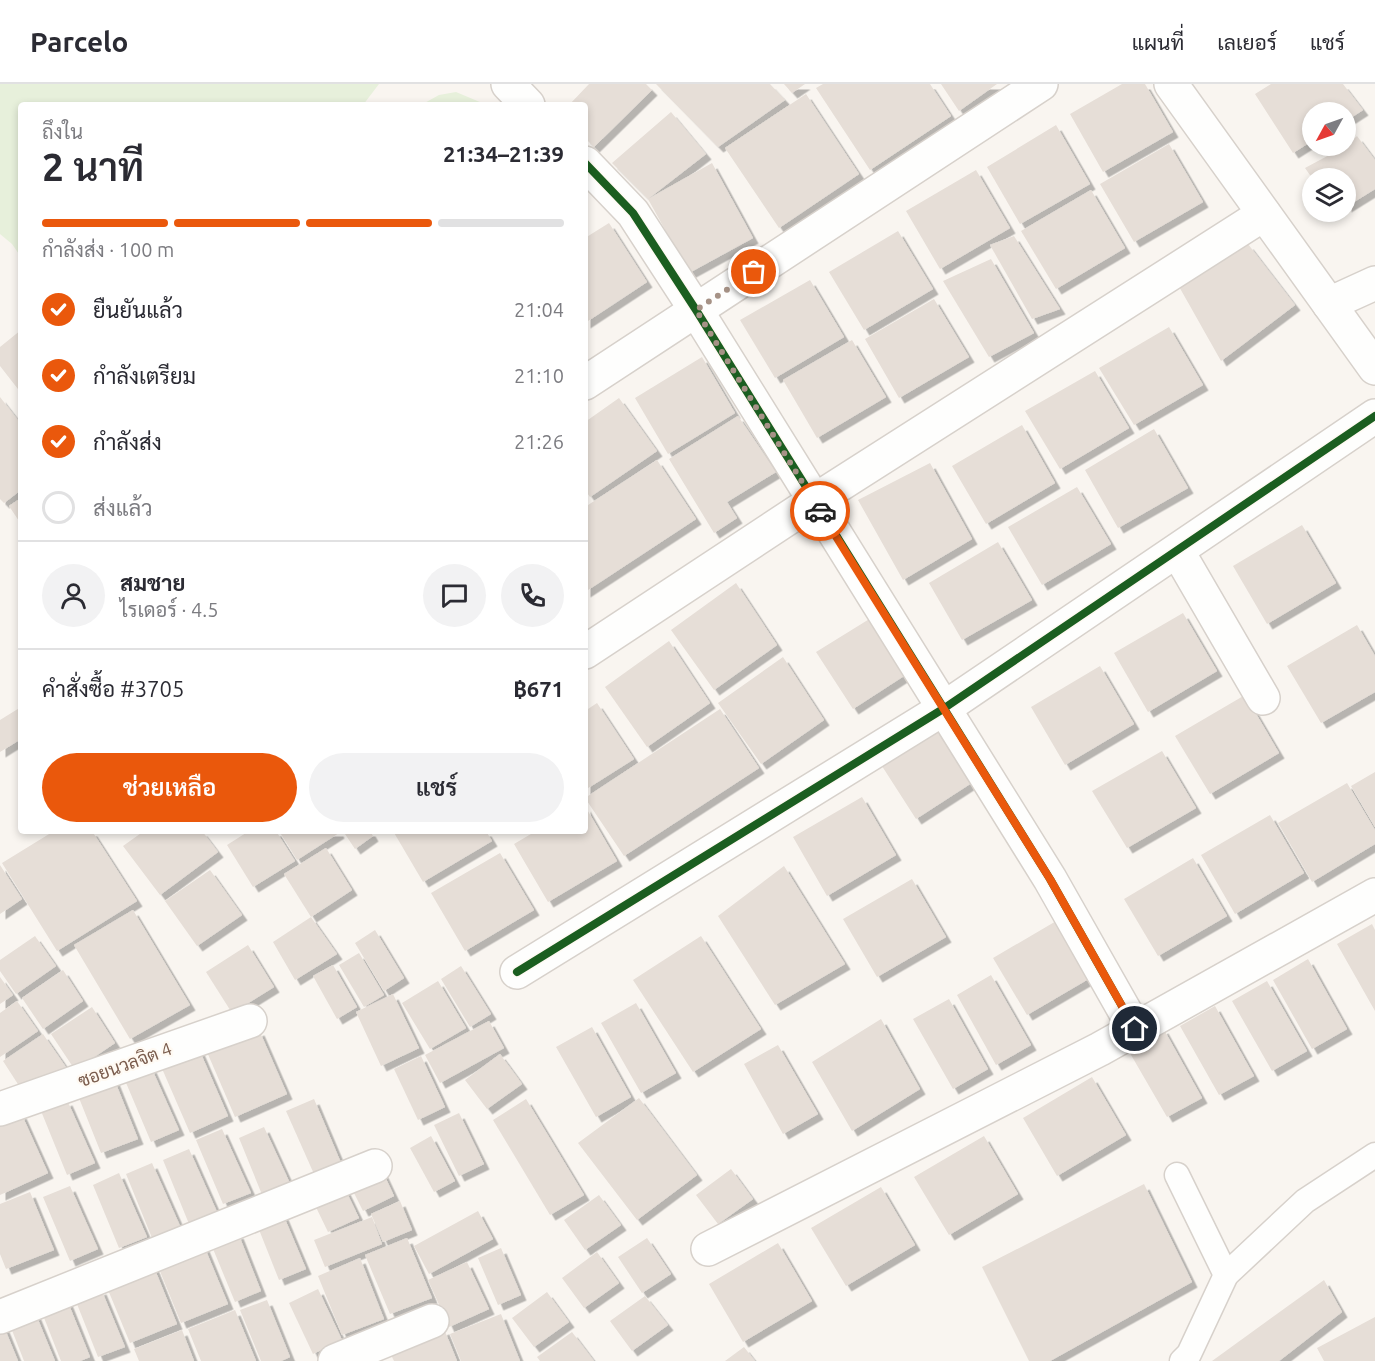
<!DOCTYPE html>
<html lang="th">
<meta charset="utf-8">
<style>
body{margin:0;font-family:Ubuntu,Sarabun,sans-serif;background:#f2f2f3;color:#2b2b33;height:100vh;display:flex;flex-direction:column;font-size:22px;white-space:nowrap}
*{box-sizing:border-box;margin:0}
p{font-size:20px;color:#7c7c81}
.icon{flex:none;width:33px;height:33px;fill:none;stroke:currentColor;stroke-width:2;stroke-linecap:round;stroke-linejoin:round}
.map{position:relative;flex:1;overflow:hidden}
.sheet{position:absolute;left:18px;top:18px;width:570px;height:732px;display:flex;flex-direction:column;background:#fff;border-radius:6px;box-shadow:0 3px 9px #0003}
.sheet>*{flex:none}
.needle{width:39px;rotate:230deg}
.buttons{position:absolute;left:1302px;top:18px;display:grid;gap:12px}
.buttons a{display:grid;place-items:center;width:54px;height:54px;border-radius:50%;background:#fff;box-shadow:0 3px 9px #0003;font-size:30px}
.pin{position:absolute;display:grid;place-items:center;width:51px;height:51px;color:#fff;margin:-26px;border:3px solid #fff;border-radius:50%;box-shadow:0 2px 6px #0007}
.courier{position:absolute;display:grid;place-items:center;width:60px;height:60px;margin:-30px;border:4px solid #ea580c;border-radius:50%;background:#fff;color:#222;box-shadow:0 2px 8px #0007}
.overview em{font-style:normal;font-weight:600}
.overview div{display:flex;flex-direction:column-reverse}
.overview{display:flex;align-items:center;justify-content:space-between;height:102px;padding:0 24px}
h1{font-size:39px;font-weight:600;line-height:45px}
.bar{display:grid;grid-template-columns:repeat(4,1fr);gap:9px 6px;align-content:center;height:72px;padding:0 24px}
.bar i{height:8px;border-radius:4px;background:#e1e1e2}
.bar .active{background:#ea580c}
.bar p{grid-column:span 4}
.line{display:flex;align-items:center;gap:15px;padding:0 24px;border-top:2px solid #e1e1e2}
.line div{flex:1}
.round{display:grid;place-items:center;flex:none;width:63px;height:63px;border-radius:32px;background:#f2f2f3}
ol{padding:0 24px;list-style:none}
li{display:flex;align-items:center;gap:18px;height:66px}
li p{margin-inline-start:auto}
li .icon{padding:6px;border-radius:50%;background:#ea580c;color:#fff;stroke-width:4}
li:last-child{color:#7c7c81}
li i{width:33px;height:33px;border:3px solid #e1e1e2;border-radius:50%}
.cta{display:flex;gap:12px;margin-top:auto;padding:12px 24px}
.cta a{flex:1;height:69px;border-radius:36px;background:#ea580c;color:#fff;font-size:24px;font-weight:600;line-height:69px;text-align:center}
.cta a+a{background:#f2f2f3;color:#2b2b33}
header{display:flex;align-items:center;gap:36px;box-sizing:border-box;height:84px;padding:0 30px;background:#fff;border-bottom:2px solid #e1e1e2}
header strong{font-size:28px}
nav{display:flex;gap:33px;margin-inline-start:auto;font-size:21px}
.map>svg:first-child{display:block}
</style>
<header>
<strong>Parcelo</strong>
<nav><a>แผนที่</a><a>เลเยอร์</a><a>แชร์</a></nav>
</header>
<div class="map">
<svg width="1375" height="1277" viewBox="0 0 1375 1277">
<defs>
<filter id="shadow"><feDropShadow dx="5.5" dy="5.5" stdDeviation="0" flood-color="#0004"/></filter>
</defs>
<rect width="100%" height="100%" fill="#f9f5f0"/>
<g fill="#e7f0db">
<polygon points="0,0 379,0 363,21 21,21 21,173 12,160 0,150"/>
<polygon points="456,8 487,21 421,21 439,11"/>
</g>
<g fill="#e6ded7" filter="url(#shadow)">
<polygon points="589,0 646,0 652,6 594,63 585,54 585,21 569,21"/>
<polygon points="656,0 770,0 785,16 718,63"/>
<polygon points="784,0 805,0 792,9"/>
<polygon points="823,0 930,0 951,32 870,86 816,4"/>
<polygon points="941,0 997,0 959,27"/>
<polygon points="1122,0 1145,0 1173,48 1103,88 1070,30"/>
<polygon points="1271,0 1343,0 1363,26 1346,37 1346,28 1312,28 1312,57 1293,69 1255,10"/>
<polygon points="806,10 859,90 779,144 725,64"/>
<polygon points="671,28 706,70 648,115 712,79 753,154 689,189 648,115 612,79"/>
<polygon points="1056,41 1090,100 1020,140 987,83"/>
<polygon points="1357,52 1375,76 1375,105 1346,123 1346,94 1312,94 1305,84 1346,62"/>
<polygon points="1169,60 1203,118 1134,158 1100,100"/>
<polygon points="976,86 1010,144 940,185 906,127"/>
<polygon points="1091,106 1125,164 1056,205 1021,147"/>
<polygon points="609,139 647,198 585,239 585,154"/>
<polygon points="898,147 933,205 864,246 829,188"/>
<polygon points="1014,152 1060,225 1032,235 990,161"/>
<polygon points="1248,160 1295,221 1221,277 1177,199"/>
<polygon points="991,175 1034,249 989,273 943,197"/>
<polygon points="810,196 844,253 775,294 740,236"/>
<polygon points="934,215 969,273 899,314 865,255"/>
<polygon points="1169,243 1203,301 1134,341 1099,284"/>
<polygon points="21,246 21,303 18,305 0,282 0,263"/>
<polygon points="852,256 886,313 817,354 783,296"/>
<polygon points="702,273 735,329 668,370 635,314"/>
<polygon points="1095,287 1129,344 1060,385 1025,327"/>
<polygon points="0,313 21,340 21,406 4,419 0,415"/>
<polygon points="619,314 657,367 590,413 585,406 585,338"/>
<polygon points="738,332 776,388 727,418 737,434 714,449 669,375"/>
<polygon points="1022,341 1055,399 986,440 952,382"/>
<polygon points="1154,345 1188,404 1118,444 1085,386"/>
<polygon points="657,376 696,435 585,508 585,423"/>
<polygon points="930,379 972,455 903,496 858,416"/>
<polygon points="1077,403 1111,460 1042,501 1008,443"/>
<polygon points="21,414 21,440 9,422"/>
<polygon points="1302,441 1336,499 1267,540 1233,482"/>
<polygon points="998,458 1032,516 962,556 929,499"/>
<polygon points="736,499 777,561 714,606 671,546"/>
<polygon points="1183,529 1217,587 1148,628 1114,569"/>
<polygon points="871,534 907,590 853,625 816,568"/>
<polygon points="1357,541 1375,572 1375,608 1321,639 1287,582"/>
<polygon points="669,557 710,619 647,663 605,603"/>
<polygon points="783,573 824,636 761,680 718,619"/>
<polygon points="1100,582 1134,640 1065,681 1031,623"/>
<polygon points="1245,611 1279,669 1210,710 1175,652"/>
<polygon points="597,619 634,675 585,706 585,627"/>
<polygon points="21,623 21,655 0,668 0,636"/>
<polygon points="720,625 759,684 624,772 585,714"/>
<polygon points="935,644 970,700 916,735 880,679"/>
<polygon points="1162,667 1196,724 1127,764 1092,707"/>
<polygon points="1375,688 1375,743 1351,702"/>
<polygon points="1347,699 1375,746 1375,760 1312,798 1278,739"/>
<polygon points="862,713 896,771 827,812 793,753"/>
<polygon points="585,722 617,777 548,818 514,760 536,747 585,747"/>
<polygon points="1270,731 1304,789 1235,830 1201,771"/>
<polygon points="54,747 92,747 137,817 57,867 2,779"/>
<polygon points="144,747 202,747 218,768 160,811 123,762"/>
<polygon points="249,747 276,747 295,777 253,803 227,761"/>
<polygon points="279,747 338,747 339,749 297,776"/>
<polygon points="343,747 370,747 373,752 355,765"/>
<polygon points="393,747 486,747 492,757 423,798"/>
<polygon points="326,764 352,806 311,833 284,790"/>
<polygon points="500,769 534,826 465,867 431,809"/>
<polygon points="1193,774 1227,832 1158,872 1124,815"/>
<polygon points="0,781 22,815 0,830"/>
<polygon points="784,782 845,880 775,921 718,832"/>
<polygon points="210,786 242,831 197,862 165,817"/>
<polygon points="912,795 946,853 877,893 843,835"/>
<polygon points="133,826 190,921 130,955 74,861"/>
<polygon points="311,833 337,870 295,896 273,858"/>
<polygon points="1063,833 1097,890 1027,931 993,874"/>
<polygon points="1372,840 1375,846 1375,927 1337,860"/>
<polygon points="375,846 404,894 384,907 355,859"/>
<polygon points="35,852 56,882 16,910 0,887 0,876"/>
<polygon points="701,852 761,945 693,988 633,896"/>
<polygon points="248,861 274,903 232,929 206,888"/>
<polygon points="359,869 384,911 364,923 339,881"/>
<polygon points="1308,875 1347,945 1312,965 1273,896"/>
<polygon points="333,881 357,923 337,935 313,892"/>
<polygon points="461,882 491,930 470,943 441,895"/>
<polygon points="63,886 83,917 43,945 22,914"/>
<polygon points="991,891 1031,961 996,981 957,911"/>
<polygon points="0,893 13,911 0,920"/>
<polygon points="438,897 466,944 430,965 402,919"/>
<polygon points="1267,897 1307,967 1272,987 1232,917"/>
<polygon points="393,910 419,964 381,982 356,928"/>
<polygon points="949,915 988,985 953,1005 913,935"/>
<polygon points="17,917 38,947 0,973 0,929"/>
<polygon points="636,919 676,989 641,1009 601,939"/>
<polygon points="1215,922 1254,992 1219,1011 1180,942"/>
<polygon points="92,923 115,959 75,986 51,950"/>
<polygon points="881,935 920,1005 852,1047 812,978"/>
<polygon points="489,937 504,964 440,999 425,971"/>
<polygon points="592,943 631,1013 596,1033 556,963"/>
<polygon points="1163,944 1202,1014 1167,1033 1127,964"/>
<polygon points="259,946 287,1010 235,1033 207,968"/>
<polygon points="43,950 70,989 23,1008 3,977"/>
<polygon points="778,961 818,1030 783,1050 744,980"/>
<polygon points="198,963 228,1032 190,1049 160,980"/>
<polygon points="500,970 522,1000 487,1025 465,996"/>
<polygon points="421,972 445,1023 418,1036 394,985"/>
<polygon points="151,983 179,1046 151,1058 124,994"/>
<polygon points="1092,993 1126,1051 1057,1092 1023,1034"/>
<polygon points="114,995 138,1055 101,1069 77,1009"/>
<polygon points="639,1014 697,1091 637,1136 578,1059"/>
<polygon points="314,1015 341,1079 314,1090 286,1027"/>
<polygon points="526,1015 584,1111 550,1131 493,1036"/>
<polygon points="67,1016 95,1079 67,1091 41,1027"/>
<polygon points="21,1029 48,1089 0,1111 0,1038"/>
<polygon points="459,1029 484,1080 459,1092 434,1041"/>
<polygon points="264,1043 293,1106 265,1118 239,1054"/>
<polygon points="222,1045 251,1109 223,1120 196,1056"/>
<polygon points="431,1052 455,1097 434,1108 410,1064"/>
<polygon points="984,1052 1018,1110 949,1151 914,1093"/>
<polygon points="189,1065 217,1128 189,1140 163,1076"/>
<polygon points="152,1079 180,1142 152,1154 126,1090"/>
<polygon points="379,1080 394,1112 363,1127 347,1095"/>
<polygon points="731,1085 753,1115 718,1140 696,1111"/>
<polygon points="119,1089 147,1153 119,1164 93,1101"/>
<polygon points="1144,1100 1192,1198 1050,1277 1029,1277 982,1183"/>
<polygon points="343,1101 359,1134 328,1148 313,1117"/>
<polygon points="70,1102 98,1165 70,1177 43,1113"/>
<polygon points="881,1103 915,1161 846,1202 811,1144"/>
<polygon points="30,1108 54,1166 6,1185 0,1170 0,1120"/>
<polygon points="599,1111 621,1141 585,1166 564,1136"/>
<polygon points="400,1117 412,1146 383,1158 371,1130"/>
<polygon points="478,1127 493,1155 429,1190 414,1162"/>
<polygon points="282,1128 306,1185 279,1196 256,1138"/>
<polygon points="372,1133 382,1160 325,1183 314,1156"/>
<polygon points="238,1149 261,1207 235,1218 211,1160"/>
<polygon points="407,1154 432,1214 390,1230 365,1171"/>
<polygon points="647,1154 671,1190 642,1209 618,1173"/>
<polygon points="778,1159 812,1217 743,1258 709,1200"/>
<polygon points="204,1162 228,1220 181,1239 157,1180"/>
<polygon points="501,1164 521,1211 498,1221 478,1174"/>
<polygon points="597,1168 619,1199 584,1224 562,1194"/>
<polygon points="360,1174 384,1235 342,1251 318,1192"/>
<polygon points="467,1178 489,1225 449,1243 428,1196"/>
<polygon points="153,1181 177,1240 130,1259 106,1201"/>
<polygon points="1324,1196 1342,1228 1279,1277 1212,1277"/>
<polygon points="101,1205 125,1263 98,1273 75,1215"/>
<polygon points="318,1205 342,1256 313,1270 289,1219"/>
<polygon points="547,1208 569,1238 534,1263 512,1234"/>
<polygon points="645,1212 668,1241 632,1267 610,1237"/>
<polygon points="67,1216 90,1273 80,1277 61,1277 41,1226"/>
<polygon points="267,1216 290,1273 281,1277 261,1277 240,1226"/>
<polygon points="34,1226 55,1277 24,1277 8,1236"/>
<polygon points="235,1226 256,1277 201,1277 188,1245"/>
<polygon points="501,1230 520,1277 461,1277 450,1250"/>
<polygon points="1375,1233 1375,1277 1324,1277 1317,1264"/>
<polygon points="0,1238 2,1238 18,1277 0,1277"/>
<polygon points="444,1245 457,1277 394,1277 389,1267"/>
<polygon points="182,1246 194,1277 139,1277 134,1265"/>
<polygon points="572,1248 594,1277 540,1277 537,1273"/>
<polygon points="744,1263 755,1277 725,1277"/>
</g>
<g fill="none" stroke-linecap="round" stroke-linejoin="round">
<defs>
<g id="lane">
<polyline points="1177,1091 1226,1191"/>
<polyline points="1182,1277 1189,1270 1226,1191 1305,1117 1375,1071"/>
</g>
<g id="street">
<polyline points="508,0 528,21"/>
<polyline points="1171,0 1375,284"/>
<polyline points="585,79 633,129 696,226 1050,795 1135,945"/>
<polyline points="1329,220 1375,199"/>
<polyline points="585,299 1041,0"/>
<polyline points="1178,468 1263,614"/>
<polyline points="585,568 814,417 1264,130"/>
<polyline points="517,888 943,625 1375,332"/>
<polyline points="0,1025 250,937"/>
<polyline points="708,1165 1100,965 1375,811"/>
<polyline points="0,1233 375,1082"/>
<polyline points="335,1277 432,1237"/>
</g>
</defs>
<use href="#lane" stroke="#d7d1cb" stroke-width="27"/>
<use href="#street" stroke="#d7d1cb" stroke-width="36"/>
<use href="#lane" stroke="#fefefd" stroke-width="24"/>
<use href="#street" stroke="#fefefd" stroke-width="33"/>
<defs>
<g id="cycleway">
<polyline points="585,79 633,129 696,226 1050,795 1135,945"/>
<polyline points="517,888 943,625 1375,332"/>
</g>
</defs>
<use href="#cycleway" stroke="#fffaf3" stroke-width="11"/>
<use href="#cycleway" stroke="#1b5e20" stroke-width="8"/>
</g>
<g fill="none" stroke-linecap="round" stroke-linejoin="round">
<polyline stroke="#a69286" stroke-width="6" stroke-dasharray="0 10.8" points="754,188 696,226 820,427"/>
<polyline stroke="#ea580c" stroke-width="8" points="820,427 1050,795 1135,945"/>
</g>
<g text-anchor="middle" stroke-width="4.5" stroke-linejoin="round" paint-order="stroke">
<g font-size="18" fill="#7a5c4d" stroke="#fffaf3">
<text transform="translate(125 981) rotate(-20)" y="6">ซอยนวลจิต 4</text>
</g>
</g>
</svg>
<div class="buttons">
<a><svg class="needle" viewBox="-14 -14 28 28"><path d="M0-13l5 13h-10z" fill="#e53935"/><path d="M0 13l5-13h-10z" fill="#7c7c81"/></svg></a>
<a><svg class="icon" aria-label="layers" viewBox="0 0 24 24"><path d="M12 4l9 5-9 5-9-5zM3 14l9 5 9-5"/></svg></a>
</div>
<div class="pin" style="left:754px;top:188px;background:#ea580c"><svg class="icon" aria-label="bag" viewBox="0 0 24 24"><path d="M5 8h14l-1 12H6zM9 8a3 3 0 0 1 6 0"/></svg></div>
<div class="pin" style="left:1135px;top:945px;background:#1f2937"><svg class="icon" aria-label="home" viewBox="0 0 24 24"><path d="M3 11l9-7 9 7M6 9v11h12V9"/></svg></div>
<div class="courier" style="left:820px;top:427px"><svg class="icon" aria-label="car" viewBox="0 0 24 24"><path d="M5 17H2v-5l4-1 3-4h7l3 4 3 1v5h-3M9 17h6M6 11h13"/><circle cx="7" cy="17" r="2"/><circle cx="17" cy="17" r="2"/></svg></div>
<section class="sheet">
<div class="overview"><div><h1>2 นาที</h1><p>ถึงใน</p></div><em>21:34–21:39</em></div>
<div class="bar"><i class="active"></i><i class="active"></i><i class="active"></i><i></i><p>กำลังส่ง · 100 m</p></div>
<ol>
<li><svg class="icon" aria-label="check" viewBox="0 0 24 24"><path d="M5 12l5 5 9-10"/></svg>ยืนยันแล้ว<p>21:04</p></li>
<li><svg class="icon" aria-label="check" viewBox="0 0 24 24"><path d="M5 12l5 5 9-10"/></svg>กำลังเตรียม<p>21:10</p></li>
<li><svg class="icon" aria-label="check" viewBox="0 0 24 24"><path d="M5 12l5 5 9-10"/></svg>กำลังส่ง<p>21:26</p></li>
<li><i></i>ส่งแล้ว</li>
</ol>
<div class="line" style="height:108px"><a class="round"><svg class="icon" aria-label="person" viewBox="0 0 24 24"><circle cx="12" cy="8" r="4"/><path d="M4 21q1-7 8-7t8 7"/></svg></a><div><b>สมชาย</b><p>ไรเดอร์ · 4.5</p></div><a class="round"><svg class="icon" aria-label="chat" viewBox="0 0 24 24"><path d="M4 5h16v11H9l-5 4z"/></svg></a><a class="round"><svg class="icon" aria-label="phone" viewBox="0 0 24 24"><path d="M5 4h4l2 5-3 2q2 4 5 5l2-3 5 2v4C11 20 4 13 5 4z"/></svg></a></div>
<div class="line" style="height:78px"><div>คำสั่งซื้อ #3705</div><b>฿671</b></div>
<div class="cta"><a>ช่วยเหลือ</a><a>แชร์</a></div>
</section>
</div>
